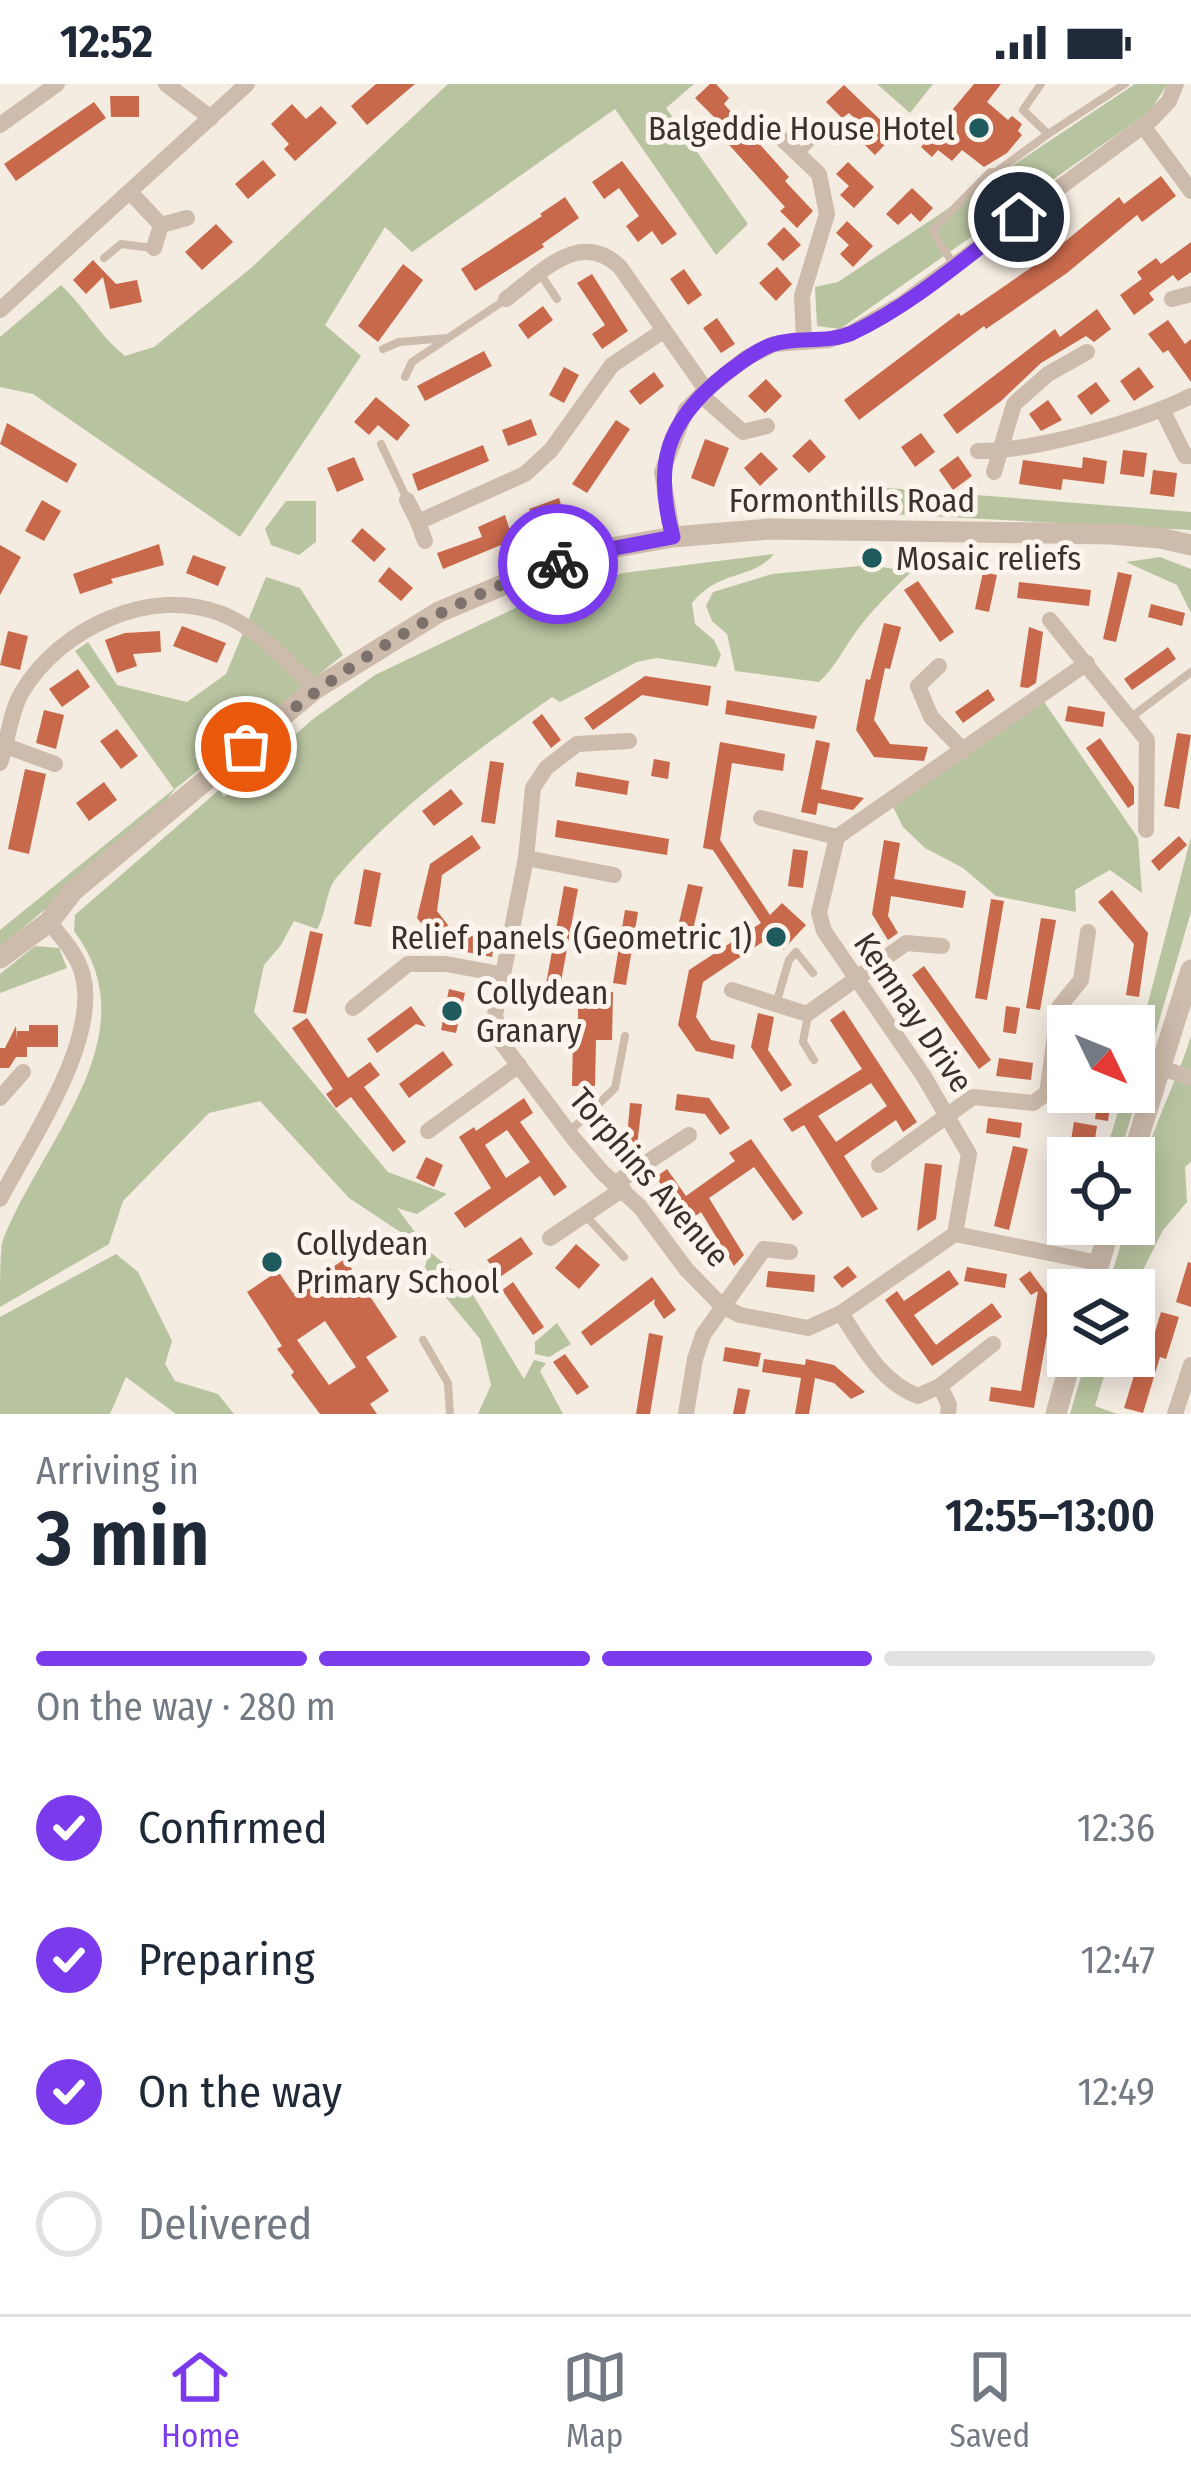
<!DOCTYPE html>
<meta charset="utf-8">
<style>
body{margin:0;font-family:"Fira Sans Condensed",sans-serif;background:#f6f6f7;color:#1f2937;height:100vh;display:flex;flex-direction:column;font-size:45px;white-space:nowrap}
*{box-sizing:border-box;margin:0}
p{font-size:39px;color:#747a83}
.icon{flex:none;width:66px;height:66px;fill:none;stroke:currentColor;stroke-width:2;stroke-linecap:round;stroke-linejoin:round}
.map{position:relative;height:1330px;overflow:hidden}
.drawer{display:flex;flex-direction:column;background:#fff;flex:1}
.drawer>*{flex:none}
.needle{width:78px;rotate:133deg}
.buttons{position:absolute;left:1047px;top:921px;display:grid;gap:24px}
.buttons a{display:grid;place-items:center;width:108px;height:108px;border-radius:0px;background:#fff;box-shadow:0 6px 30px #0003;font-size:60px}
.pin{position:absolute;display:grid;place-items:center;width:102px;height:102px;color:#fff;margin:-51px;border:6px solid #fff;border-radius:50%;box-shadow:0 3px 12px #0007}
.courier{position:absolute;display:grid;place-items:center;width:120px;height:120px;margin:-60px;border:9px solid #7c3aed;border-radius:50%;background:#fff;color:#222;box-shadow:0 3px 15px #0007}
.head em{font-style:normal;font-weight:600}
.head div{display:flex;flex-direction:column-reverse}
.head{display:flex;align-items:center;justify-content:space-between;height:204px;padding:0 36px}
h1{font-size:78px;font-weight:600;line-height:90px}
.bar{display:grid;grid-template-columns:repeat(4,1fr);gap:18px 12px;align-content:center;height:144px;padding:0 36px}
.bar i{height:15px;border-radius:9px;background:#e0e1e3}
.bar .selected{background:#7c3aed}
.bar p{grid-column:span 4}
ol{padding:0 36px;list-style:none}
li{display:flex;align-items:center;gap:36px;height:132px}
li p{margin-inline-start:auto}
li .icon{padding:12px;border-radius:50%;background:#7c3aed;color:#fff;stroke-width:4}
li:last-child{color:#747a83}
li i{width:66px;height:66px;border:6px solid #e0e1e3;border-radius:50%}
.status{display:flex;justify-content:space-between;align-items:center;height:84px;padding:0 60px;background:#fff;direction:ltr}
.status svg{height:33px;fill:currentColor}
.dock{display:flex;justify-content:space-around;align-items:center;height:168px;border-top:3px solid #e0e1e3;background:#fff;font-size:33px;color:#747a83}
.dock a{display:grid;justify-items:center;gap:6px}
.dock .selected{color:#7c3aed}
.map>svg:first-child{display:block}
</style>
<div class="status"><b>12:52</b><svg viewBox="0 0 49 12"><path d="M0 12V9h3v3zM5 12V6h3v6zM10 12V3h3v9zM15 12V0h3v12zM26 1h20v11H26zM47 4h2v5h-2z"/></svg></div>
<div class="map">
<svg width="1191" height="1330" viewBox="0 0 1191 1330">
<rect width="100%" height="100%" fill="#f4ebe1"/>
<g fill="#b8c4a0">
<path d="M448 0H694L666 24 748 140 716 171 615 25 412 168 385 143 325 241 361 272 240 453 33 310 0 303V253L61 201C85 224 100 252 125 272L154 263 251 184Z"/>
<polygon points="877,0 933,0 910,29"/>
<polygon points="1135,0 1168,0 1149,28 840,245 817,242 815,203 838,198"/>
<polygon points="875,403 1191,428 1191,446 853,428"/>
<polygon points="286,417 316,417 316,458 299,471 271,461 265,445"/>
<path d="M774 470C751 497 721 484 692 519L695 540 714 556 721 571 716 583 657 574 637 578 560 618 552 613C477 666 397 723 337 793 325 807 327 829 317 845L294 837 281 861 264 881 254 928 388 1088 447 1110 417 1130 397 1124 429 1167 464 1196 524 1295 534 1276 546 1279 540 1287 563 1330H478L491 1301 480 1255 424 1187 429 1167 349 1114 260 1017 209 1029 123 1117 109 1160 0 1223C0 1203 0 1176 2 1159 39 1059 153 952 74 847L75 831 219 706 224 713 313 635 375 591 534 515 623 489Z"/>
<polygon points="1160,473 1191,485 1191,529 1177,501 1126,478"/>
<path d="M871 481 911 488C891 508 869 528 853 552 841 569 835 583 819 598L735 587 727 550 712 537 706 522 713 508 772 490Z"/>
<polygon points="266,493 300,504 343,571 175,705 150,738 0,863 0,846 174,705 75,567 88,558 117,601 187,618 226,590"/>
<polygon points="1040,612 1138,754 1142,809 1110,786 1075,806 1076,828 996,812 963,784 925,764 903,743 890,717"/>
<polygon points="1191,753 1191,828 1119,1074 1104,1074 1124,1008 1134,1008 1134,973"/>
<polygon points="35,862 59,864 67,884 0,909 0,890"/>
<path d="M1191 952V1078L1185 1083 1187 1118 1163 1146 1133 1206H1107L1127 1140H1134C1134 1074 1172 1013 1191 952Z"/>
<polygon points="116,1170 138,1188 172,1257 165,1280 175,1297 218,1310 234,1330 176,1330 126,1293 110,1330 0,1330 0,1233"/>
<polygon points="557,1239 571,1260 549,1273 535,1270 535,1258"/>
<polygon points="1087,1272 1110,1272 1095,1322 1117,1330 1070,1330"/>
</g>
<g fill="#c8694b" fill-rule="evenodd">
<polygon points="376,0 415,0 367,41 351,22"/>
<polygon points="710,0 716,0 729,14 724,20 789,93 785,97 813,127 797,144 780,127 785,123 714,44 720,39 695,14"/>
<polygon points="974,0 1001,0 987,18 1008,36 1012,32 1022,40 1018,47 1022,51 1007,69 984,83 962,66 952,77 938,66 932,73 921,63"/>
<polygon points="844,1 895,50 875,71 862,58 871,49 849,29 842,34 826,18"/>
<polygon points="110,12 139,12 139,33 111,33"/>
<polygon points="94,18 106,34 16,97 4,80"/>
<polygon points="292,20 306,35 321,22 337,39 295,77 284,65 289,60 271,40"/>
<polygon points="263,76 276,91 248,115 235,100"/>
<polygon points="622,77 677,150 662,161 652,147 638,158 626,142 639,132 619,104 604,115 592,98"/>
<polygon points="848,78 874,103 854,124 840,111 849,102 836,90"/>
<polygon points="1161,92 1176,112 1142,138 1137,131 1067,189 986,245 984,242 859,336 844,316 959,229 961,232 1045,174 1119,113 1124,120"/>
<polygon points="912,104 933,124 920,138 911,129 898,141 886,130"/>
<polygon points="565,113 579,134 542,160 544,163 475,207 461,185 542,132 540,130"/>
<polygon points="847,137 873,162 853,183 840,170 849,161 836,149"/>
<polygon points="216,140 233,158 202,186 185,168"/>
<polygon points="784,143 801,161 783,177 767,160"/>
<polygon points="1191,158 1191,188 1178,197 1173,191 1149,209 1154,216 1134,231 1120,211 1142,195 1137,188 1156,174 1161,180"/>
<polygon points="93,176 116,200 137,196 142,218 110,225 103,193 86,210 73,196"/>
<polygon points="403,180 423,196 378,258 358,242"/>
<polygon points="777,183 792,200 776,217 759,199"/>
<polygon points="684,185 702,211 688,221 670,195"/>
<polygon points="592,190 628,247 602,265 592,250 605,241 577,199"/>
<polygon points="543,222 553,236 528,255 518,241"/>
<polygon points="1097,225 1111,245 1094,258 1086,252 1041,279 1001,317 957,350 943,331 1055,245 1060,253"/>
<polygon points="717,234 735,260 721,269 703,244"/>
<polygon points="1168,236 1185,260 1191,255 1191,298 1168,266 1163,269 1148,250"/>
<polygon points="484,267 492,282 425,317 417,302"/>
<polygon points="564,283 579,291 564,319 549,311"/>
<polygon points="1139,283 1154,303 1134,317 1120,297"/>
<polygon points="654,288 664,302 640,321 629,307"/>
<polygon points="766,295 782,312 765,329 748,312"/>
<polygon points="1096,298 1110,317 1091,331 1077,312"/>
<polygon points="376,313 410,341 397,357 378,341 369,351 354,338"/>
<polygon points="1048,316 1062,336 1041,347 1029,330"/>
<polygon points="531,335 537,351 508,362 502,346"/>
<polygon points="616,336 630,345 587,409 572,400"/>
<polygon points="7,339 77,380 67,399 0,360"/>
<polygon points="921,349 935,368 915,383 901,363"/>
<polygon points="705,355 729,364 714,403 691,394"/>
<polygon points="810,355 826,373 809,389 792,372"/>
<polygon points="483,361 489,377 418,407 412,390"/>
<polygon points="1123,366 1147,369 1144,393 1120,390"/>
<polygon points="761,368 778,385 760,402 744,384"/>
<polygon points="958,372 972,392 953,406 939,386"/>
<polygon points="354,373 364,396 337,408 327,384"/>
<polygon points="1083,373 1107,377 1104,400 1063,395 1061,406 1019,400 1023,376 1082,384"/>
<polygon points="1153,386 1177,389 1174,413 1150,410"/>
<polygon points="559,414 564,431 535,441 529,425"/>
<polygon points="42,416 61,427 44,457 25,447"/>
<polygon points="505,431 513,456 443,485 437,469 482,453 478,443"/>
<polygon points="362,444 386,465 374,478 351,457"/>
<polygon points="159,460 164,481 111,495 113,499 80,510 73,490"/>
<polygon points="0,461 21,473 0,511"/>
<polygon points="193,471 226,483 218,502 186,489"/>
<polygon points="389,483 413,504 401,517 378,497"/>
<polygon points="983,488 997,491 989,528 975,525"/>
<polygon points="1118,488 1132,491 1116,558 1103,555"/>
<polygon points="918,497 954,548 940,558 904,506"/>
<polygon points="1019,498 1091,506 1089,522 1017,514"/>
<polygon points="1151,520 1185,529 1182,542 1148,533"/>
<polygon points="884,539 901,543 890,585 885,584 874,636 890,660 928,663 924,677 874,673 856,646 866,595 870,596"/>
<polygon points="182,542 226,559 217,579 173,562"/>
<polygon points="1029,543 1043,548 1036,599 1028,604 1020,603"/>
<polygon points="8,547 28,552 20,586 0,581"/>
<polygon points="160,547 161,568 133,570 137,582 117,589 105,556 125,549"/>
<polygon points="1168,563 1176,575 1132,606 1124,595"/>
<polygon points="78,585 90,603 62,623 49,605"/>
<polygon points="645,592 711,602 708,622 642,611 593,646 584,634"/>
<polygon points="988,605 995,616 963,639 955,628"/>
<polygon points="727,616 817,632 814,645 725,630"/>
<polygon points="1068,622 1105,628 1103,643 1065,637"/>
<polygon points="44,626 64,631 56,665 36,659"/>
<polygon points="542,630 561,656 551,664 532,638"/>
<polygon points="117,645 138,672 121,685 100,657"/>
<polygon points="1177,649 1191,651 1179,725 1164,722"/>
<polygon points="1100,654 1134,703 1134,720 1128,724 1086,664"/>
<polygon points="816,656 830,659 821,705 864,714 853,726 818,719 816,731 801,728"/>
<polygon points="720,658 785,670 783,687 732,679 720,756 770,831 782,819 806,841 783,866 770,853 703,898 696,933 711,956 735,961 733,975 696,967 678,941 689,886 761,839 713,766 703,764"/>
<polygon points="654,675 670,678 668,695 651,692"/>
<polygon points="490,677 504,679 495,740 481,738"/>
<polygon points="25,685 46,690 29,770 8,765"/>
<polygon points="577,688 629,697 627,711 575,702"/>
<polygon points="104,698 117,716 89,737 76,719"/>
<polygon points="451,705 463,720 434,742 422,727"/>
<polygon points="557,736 669,755 667,771 555,753"/>
<polygon points="472,751 481,764 442,791 437,827 455,850 495,855 492,873 440,863 417,834 430,780"/>
<polygon points="1179,752 1187,761 1159,787 1151,777"/>
<polygon points="884,756 900,759 894,795 966,807 963,824 891,812 888,832 898,849 888,856 872,830"/>
<polygon points="793,765 808,767 803,804 788,802"/>
<polygon points="364,785 381,789 371,843 354,840"/>
<polygon points="688,800 703,803 691,854 676,851"/>
<polygon points="564,802 578,805 560,903 546,900"/>
<polygon points="1112,806 1148,849 1139,913 1126,911 1134,860 1098,818"/>
<polygon points="991,815 1004,817 987,916 975,914"/>
<polygon points="625,826 638,828 626,901 613,899"/>
<polygon points="1041,834 1056,836 1040,926 1026,924"/>
<polygon points="310,847 323,850 306,930 293,928"/>
<polygon points="924,882 991,976 979,985 912,891"/>
<polygon points="449,905 465,909 456,949 441,946"/>
<polygon points="578,908 613,908 612,956 596,956 595,1002 572,1002 573,956 534,955 535,939 578,940"/>
<polygon points="411,922 426,943 416,940 377,969 367,955"/>
<polygon points="1006,922 1020,924 1016,950 1003,948"/>
<path d="M844 926 917 1038 903 1048 896 1036 844 1072 878 1125 862 1134 804 1041 792 1048 783 1035 862 985 830 936ZM871 999 887 1022 836 1058 818 1032Z"/>
<polygon points="758,929 774,933 768,966 792,1001 781,1008 751,963"/>
<polygon points="307,934 348,994 370,978 380,991 364,1003 406,1058 393,1068 351,1013 336,1024 326,1010 333,1005 292,944"/>
<polygon points="29,941 58,941 58,963 27,963 27,973 16,973 9,984 0,984 0,964 5,964 16,942 17,956 17,947 29,947"/>
<polygon points="443,967 453,981 409,1014 399,1000"/>
<polygon points="999,974 1033,979 1031,996 996,992"/>
<polygon points="1099,1008 1112,1008 1108,1037 1095,1035"/>
<polygon points="677,1010 709,1014 730,1044 720,1051 705,1030 675,1026"/>
<path d="M524 1014 533 1029 520 1038 567 1103 554 1112 540 1092 465 1144 454 1129 491 1104 459 1053 474 1043 476 1047ZM507 1046 530 1078 506 1094 485 1061Z"/>
<polygon points="630,1019 642,1020 636,1070 625,1078"/>
<polygon points="988,1034 1022,1039 1020,1054 986,1049"/>
<polygon points="1074,1038 1097,1042 1092,1074 1068,1074"/>
<polygon points="751,1055 803,1129 793,1137 754,1083 709,1114 744,1171 734,1182 701,1128 687,1138 656,1093 667,1085 686,1112 735,1077 729,1069"/>
<polygon points="1013,1062 1028,1065 1009,1146 994,1142"/>
<polygon points="426,1073 443,1081 434,1103 416,1094"/>
<polygon points="925,1079 942,1081 936,1135 917,1147"/>
<polygon points="1068,1125 1068,1149 1060,1155 1048,1140"/>
<polygon points="521,1153 533,1170 500,1193 487,1176"/>
<polygon points="576,1160 600,1181 579,1205 555,1184"/>
<path d="M345 1175 397 1253 366 1273 389 1307 370 1320 377 1330H320L291 1291 294 1288 277 1265 282 1262 247 1208 278 1187 293 1209ZM325 1237 356 1283 329 1301 297 1256Z"/>
<polygon points="1188,1178 1191,1179 1191,1223 1176,1218"/>
<polygon points="848,1182 857,1193 842,1204 833,1193"/>
<polygon points="967,1183 1007,1190 1005,1204 964,1197"/>
<polygon points="949,1186 959,1200 914,1231 936,1261 992,1219 1002,1233 932,1282 885,1216 897,1207 904,1217"/>
<polygon points="768,1187 815,1191 814,1208 766,1203"/>
<polygon points="1030,1187 1053,1218 1034,1324 989,1317 991,1303 1021,1307 1038,1207 1031,1211 1019,1195"/>
<polygon points="652,1193 676,1226 664,1235 654,1220 655,1215 591,1262 581,1248"/>
<polygon points="513,1198 544,1243 533,1251 502,1206"/>
<polygon points="1161,1228 1179,1233 1166,1275 1160,1273 1143,1329 1124,1324 1137,1282 1144,1284"/>
<polygon points="649,1249 663,1252 650,1330 636,1330"/>
<polygon points="725,1263 761,1269 758,1283 723,1277"/>
<polygon points="565,1270 589,1303 577,1311 553,1278"/>
<polygon points="764,1275 805,1281 806,1275 834,1281 865,1308 851,1315 834,1299 815,1294 809,1330 795,1330 801,1294 762,1288"/>
<polygon points="738,1304 750,1306 745,1330 733,1330"/>
</g>
<g fill="none" stroke-linecap="round" stroke-linejoin="round">
<g stroke="#cdbbac" stroke-width="8">
<polyline points="1048,50 1125,0"/>
<polyline points="801,69 817,52 844,42"/>
<polyline points="104,174 121,160 152,164"/>
<polyline points="954,181 932,147 990,88 996,88 1048,50 1023,26 1041,0"/>
<polyline points="541,191 557,215"/>
<polyline points="383,265 399,258 447,254"/>
<polyline points="405,293 412,278 505,216"/>
<polyline points="381,360 406,413"/>
<polyline points="1130,634 1191,588"/>
<polyline points="776,920 789,876 796,868 813,889"/>
<polyline points="808,931 803,958 814,976"/>
<polyline points="569,1048 615,1004 625,952"/>
<polyline points="586,1132 624,1173"/>
<polyline points="423,1256 448,1299 450,1330"/>
</g>
<g stroke="#cdbbac" stroke-width="16">
<polyline points="166,0 211,34"/>
<polyline points="0,41 57,0"/>
<polyline points="1143,42 1191,107"/>
<polyline points="781,54 819,90 827,130 802,212 804,258"/>
<polyline points="131,109 161,141"/>
<polyline points="154,164 161,141 187,134"/>
<path d="M506 215C541 189 580 144 620 183L706 306"/>
<polyline points="1172,215 1191,210"/>
<polyline points="0,226 247,0"/>
<polyline points="701,311 743,348 767,342"/>
<polyline points="1162,325 1185,372 1191,372"/>
<path d="M978 367C1036 367 1139 338 1191 312"/>
<polyline points="994,388 1014,320 1048,290 1087,268"/>
<polyline points="407,416 418,438 525,390 551,366 612,281 663,247"/>
<polyline points="418,438 425,457"/>
<polyline points="673,453 662,388 686,326 706,306 746,274 774,260 829,256 851,249 903,219 1151,36 1169,17 1176,0"/>
<polyline points="1050,536 1147,656 1146,746"/>
<polyline points="939,582 918,602 931,633 964,667"/>
<polyline points="629,657 577,660 546,684 533,704 526,774 495,931 501,958 573,1054 602,1088 640,1123 686,1185 722,1222 740,1231 808,1244 841,1229 955,1150 1099,1179"/>
<polyline points="6,662 55,680"/>
<path d="M0 679C8 657 10 628 22 608 59 545 151 501 222 530 259 545 287 577 315 605"/>
<polyline points="761,734 837,753"/>
<polyline points="526,774 614,791"/>
<polyline points="732,906 807,930 906,859 942,862"/>
<polyline points="353,924 408,880 446,880 500,890"/>
<polyline points="1161,984 1191,994"/>
<polyline points="0,1014 23,988"/>
<polyline points="428,1047 519,981"/>
<polyline points="879,1081 973,1013 1033,1019 1047,1009 1059,923 1081,896 1088,848"/>
<polyline points="614,1100 689,1051"/>
<path d="M0 1115C30 1057 99 958 83 892 78 871 62 854 49 838"/>
<polyline points="955,1150 969,1070 923,991 824,847 819,829 837,753 1087,579"/>
<polyline points="550,1154 623,1105"/>
<path d="M841 1229C862 1262 881 1298 918 1312L940 1302 993 1260"/>
<polyline points="940,1302 949,1321 948,1330"/>
<polyline points="686,1330 695,1275 703,1251 764,1165 790,1168"/>
<polyline points="1175,1330 1191,1281"/>
</g>
<g stroke="#cdbbac" stroke-width="21">
<polyline points="0,874 49,838 73,807 315,605 439,528 536,487 605,465 673,453 769,445 1111,450 1160,454 1191,461"/>
<polyline points="1132,1074 1191,886"/>
<polyline points="1091,1206 1111,1140"/>
<polyline points="1056,1330 1072,1272"/>
</g>
</g>
<g fill="none" stroke-linecap="round" stroke-linejoin="round">
<path stroke="#7c716b" stroke-width="12" stroke-dasharray="0 21.6" d="M246 663C340 584 440 518 558 480"/>
<path stroke="#7c3aed" stroke-width="15" d="M558 480 605 466 673 453C653 381 666 338 724 291 739 280 753 268 771 261 796 252 826 260 852 249 912 221 966 173 1019 133"/>
</g>
<g fill="#1f5a5e" stroke="#fbf5ee" stroke-width="4.5">
<circle cx="979" cy="44" r="12"/>
<circle cx="872" cy="474" r="12"/>
<circle cx="776" cy="853" r="12"/>
<circle cx="452" cy="927" r="12"/>
<circle cx="272" cy="1178" r="12"/>
</g>
<g text-anchor="middle" stroke-width="10" stroke-linejoin="round" paint-order="stroke">
<g font-size="33" fill="#3b302b" stroke="#fbf5ee" text-anchor="start">
<text x="955" y="56" text-anchor="end">Balgeddie House Hotel</text>
<text x="896" y="486">Mosaic reliefs</text>
<text x="752" y="865" text-anchor="end">Relief panels (Geometric 1)</text>
<text x="476" y="920">Collydean<tspan x="476" dy="38">Granary</tspan></text>
<text x="296" y="1171">Collydean<tspan x="296" dy="38">Primary School</tspan></text>
</g>
<g font-size="33" fill="#3b302b" stroke="#fbf5ee">
<text x="852" y="428">Formonthills Road</text>
<text transform="translate(914 928) rotate(56)" y="12">Kemnay Drive</text>
<text transform="translate(650 1093) rotate(49)" y="12">Torphins Avenue</text>
</g>
</g>
</svg>
<div class="buttons">
<a><svg class="needle" viewBox="-14 -14 28 28"><path d="M0-13l5 13h-10z" fill="#e53935"/><path d="M0 13l5-13h-10z" fill="#747a83"/></svg></a>
<a><svg class="icon" aria-label="locate" viewBox="0 0 24 24"><circle cx="12" cy="12" r="6"/><path d="M12 2v4M12 18v4M2 12h4M18 12h4"/></svg></a>
<a><svg class="icon" aria-label="layers" viewBox="0 0 24 24"><path d="M12 4l9 5-9 5-9-5zM3 14l9 5 9-5"/></svg></a>
</div>
<div class="pin" style="left:246px;top:663px;background:#ea580c"><svg class="icon" aria-label="bag" viewBox="0 0 24 24"><path d="M5 8h14l-1 12H6zM9 8a3 3 0 0 1 6 0"/></svg></div>
<div class="pin" style="left:1019px;top:133px;background:#1f2937"><svg class="icon" aria-label="home" viewBox="0 0 24 24"><path d="M3 11l9-7 9 7M6 9v11h12V9"/></svg></div>
<div class="courier" style="left:558px;top:480px"><svg class="icon" aria-label="bike" viewBox="0 0 24 24"><circle cx="6" cy="16" r="4"/><circle cx="18" cy="16" r="4"/><path d="M6 16l4-8h5l3 8M10 8l3 8H6M13 5h3"/></svg></div>
</div>
<section class="drawer">
<div class="head"><div><h1>3 min</h1><p>Arriving in</p></div><em>12:55–13:00</em></div>
<div class="bar"><i class="selected"></i><i class="selected"></i><i class="selected"></i><i></i><p>On the way · 280 m</p></div>
<ol>
<li><svg class="icon" aria-label="check" viewBox="0 0 24 24"><path d="M5 12l5 5 9-10"/></svg>Confirmed<p>12:36</p></li>
<li><svg class="icon" aria-label="check" viewBox="0 0 24 24"><path d="M5 12l5 5 9-10"/></svg>Preparing<p>12:47</p></li>
<li><svg class="icon" aria-label="check" viewBox="0 0 24 24"><path d="M5 12l5 5 9-10"/></svg>On the way<p>12:49</p></li>
<li><i></i>Delivered</li>
</ol>
</section>
<nav class="dock">
<a class="selected"><svg class="icon" aria-label="home" viewBox="0 0 24 24"><path d="M3 11l9-7 9 7M6 9v11h12V9"/></svg>Home</a>
<a><svg class="icon" aria-label="map" viewBox="0 0 24 24"><path d="M3 6l6-2 6 2 6-2v14l-6 2-6-2-6 2zM9 4v14M15 6v14"/></svg>Map</a>
<a><svg class="icon" aria-label="saved" viewBox="0 0 24 24"><path d="M7 4h10v16l-5-4-5 4z"/></svg>Saved</a>
</nav>
